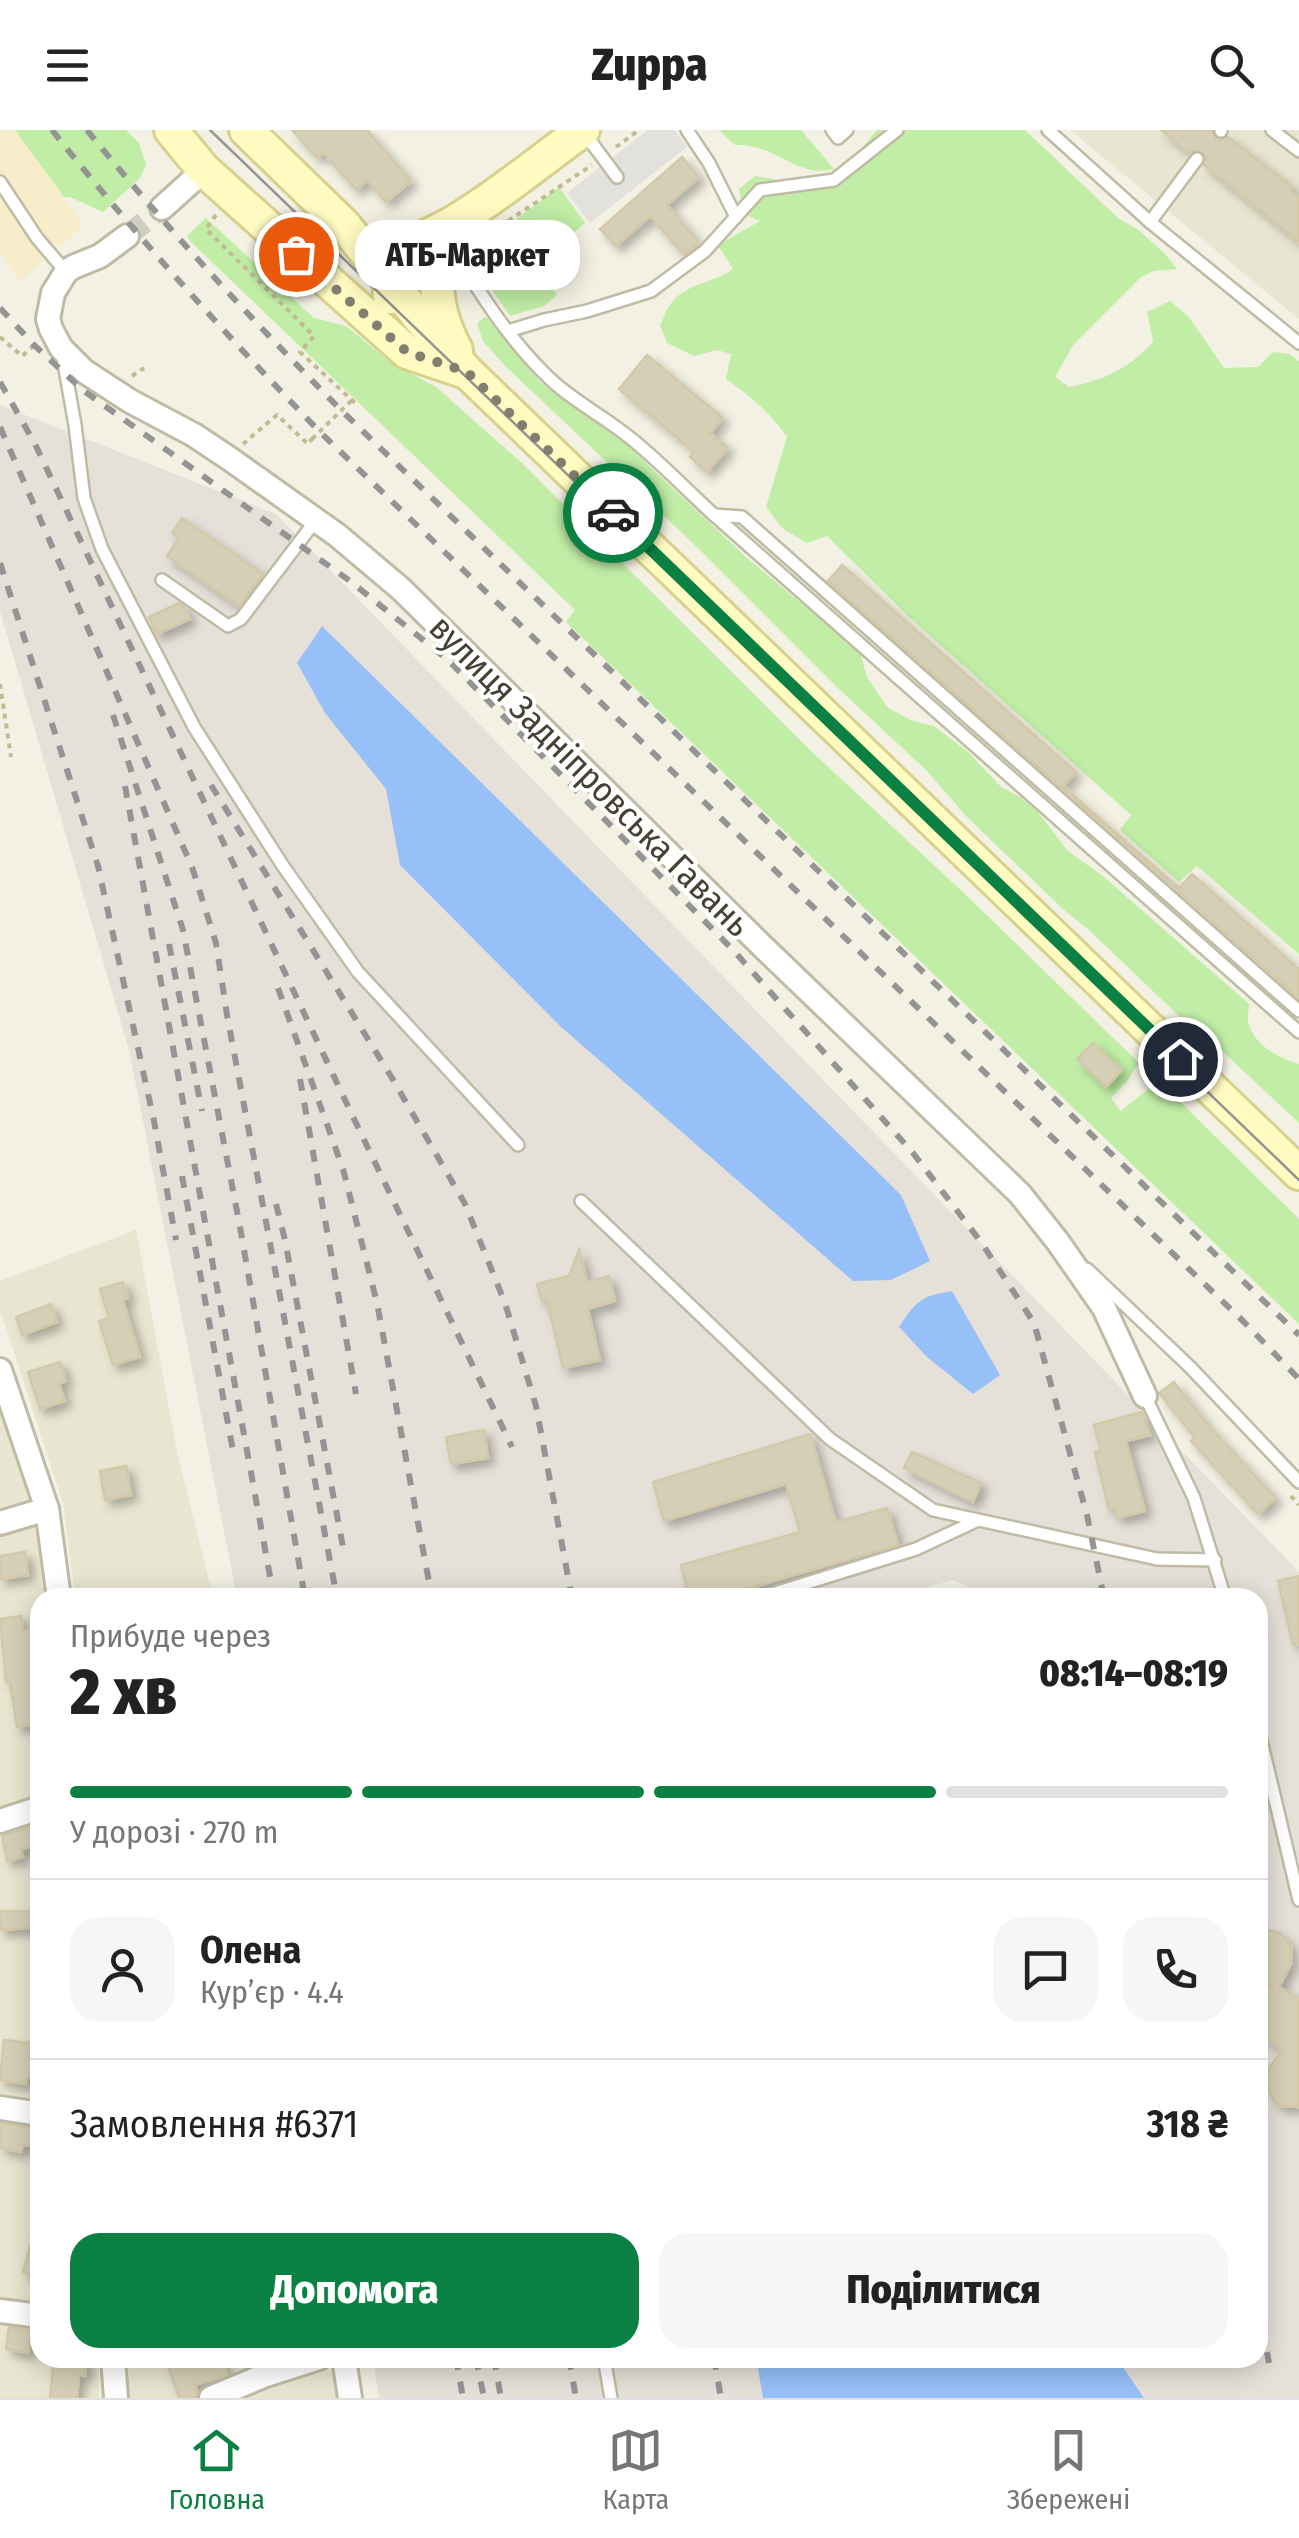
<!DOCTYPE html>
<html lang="uk">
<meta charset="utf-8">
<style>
body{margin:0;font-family:"Fira Sans Condensed",sans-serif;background:#f6f6f6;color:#222;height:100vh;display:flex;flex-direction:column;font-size:38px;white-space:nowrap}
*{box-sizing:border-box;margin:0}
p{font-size:32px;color:#767676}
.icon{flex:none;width:55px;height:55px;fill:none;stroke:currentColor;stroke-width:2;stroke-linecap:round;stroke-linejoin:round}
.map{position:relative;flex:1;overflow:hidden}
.side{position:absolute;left:30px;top:1458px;width:1238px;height:780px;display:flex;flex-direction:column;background:#fff;border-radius:30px;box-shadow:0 5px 25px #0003}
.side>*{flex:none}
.pin{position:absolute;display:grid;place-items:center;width:85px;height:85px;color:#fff;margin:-42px;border:5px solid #fff;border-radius:50%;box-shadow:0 2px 10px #0007}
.courier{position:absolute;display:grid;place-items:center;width:100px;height:100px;margin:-50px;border:8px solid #0b8043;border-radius:50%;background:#fff;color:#222;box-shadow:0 2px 12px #0007}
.bubble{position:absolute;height:70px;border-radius:30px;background:#fff;box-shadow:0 5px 25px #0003;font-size:32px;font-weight:800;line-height:70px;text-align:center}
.overview em{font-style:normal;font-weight:800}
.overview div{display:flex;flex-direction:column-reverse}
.overview{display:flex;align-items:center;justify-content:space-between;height:170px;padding:0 40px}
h1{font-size:65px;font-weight:800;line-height:75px}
.bar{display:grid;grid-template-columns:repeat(4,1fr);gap:15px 10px;align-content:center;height:120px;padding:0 40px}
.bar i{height:12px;border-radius:8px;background:#e0e0e0}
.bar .current{background:#0b8043}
.bar p{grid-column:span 4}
.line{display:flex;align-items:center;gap:25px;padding:0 40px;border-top:2px solid #e0e0e0}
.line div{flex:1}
.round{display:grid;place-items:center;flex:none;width:105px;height:105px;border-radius:30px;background:#f6f6f6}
.cta{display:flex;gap:20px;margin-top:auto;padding:20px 40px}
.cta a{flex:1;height:115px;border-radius:30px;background:#0b8043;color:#fff;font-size:40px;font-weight:800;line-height:115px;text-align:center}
.cta a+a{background:#f6f6f6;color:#222}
header{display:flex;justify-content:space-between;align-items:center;height:130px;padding:0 40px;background:#fff;font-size:45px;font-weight:800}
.dock{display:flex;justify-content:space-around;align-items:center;height:140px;border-top:2px solid #e0e0e0;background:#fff;font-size:28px;color:#767676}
.dock a{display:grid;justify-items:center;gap:5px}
.dock .current{color:#0b8043}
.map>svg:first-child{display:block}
</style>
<header><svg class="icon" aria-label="menu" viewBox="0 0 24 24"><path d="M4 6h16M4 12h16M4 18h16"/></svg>Zuppa<svg class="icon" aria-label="search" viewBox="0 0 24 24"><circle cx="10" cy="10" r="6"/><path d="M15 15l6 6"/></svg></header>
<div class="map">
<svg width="1299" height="2268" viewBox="0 0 1299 2268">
<defs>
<filter id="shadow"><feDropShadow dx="6" dy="6" stdDeviation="5" flood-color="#0004"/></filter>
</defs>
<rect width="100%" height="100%" fill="#f3f1e3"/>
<g fill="#e8e5d0">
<polygon points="1070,0 1299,0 1299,189"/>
<polygon points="136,1100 177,1322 213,1467 75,1467 63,1373 0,1179 0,1151"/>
<polygon points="0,1280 32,1377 0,1387"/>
<polygon points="35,1397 45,1467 40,1468 40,1673 0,1685 0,1406"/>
<polygon points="40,1684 40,1977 0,1970 0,1698"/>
<polygon points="0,1982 40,1989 40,2178 0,2173"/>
<polygon points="0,2187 40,2192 40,2228 99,2228 99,2268 0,2268"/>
<polygon points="122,2228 290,2228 230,2246 201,2268 127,2268"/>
<polygon points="325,2240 338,2242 344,2268 238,2268"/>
</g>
<polygon fill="#f8edcb" points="0,0 15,0 84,95 19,152 0,122"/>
<g fill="#e5e1d8">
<polygon points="0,275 276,384 1299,1442 1299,2268 1144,2268 1117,2228 1258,2228 1258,1468 978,1467 977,1461 953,1450 891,1468 237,1467 129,920 0,481"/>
<polygon points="373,2228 756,2228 763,2268 379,2268"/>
</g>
<g fill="#c1eda6">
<polygon points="15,0 126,0 139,13 146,35 140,48 103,82 70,67 64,67"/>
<path d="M719 0H801L834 39C828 40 822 41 817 41 787 37 770 14 735 15Z"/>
<path d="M877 0H1025L1118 88 1140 101 1165 124 1177 139 1154 141 1141 147 1073 215 1055 247 1069 257C1106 249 1127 240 1153 212L1147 182 1170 171 1189 187 1224 238 1258 237 1273 222 1290 224 1299 231V824L1197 736 1179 752 1120 700 1131 685 908 486 827 406 807 413 782 398 766 377 787 307C772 284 749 265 726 249L731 224 717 220 694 226 667 213 660 195C664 188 667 178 672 172 687 153 715 153 733 139L718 115 760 91 744 84 739 59 755 46 783 51 830 43 861 19Z"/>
<polygon points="559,57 585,93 543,130 549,153 557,165 544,176 510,186 476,136 474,121"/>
<polygon points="206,88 314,188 346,196 390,232 436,257 522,333 810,620 966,765 1139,933 1127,951 1111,968 1121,981 1148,959 1165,957 1299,1089 1299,1194 566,492 575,480 190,111 187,106"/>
<path d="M485 187 494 190 503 206 540 252 627 315 747 428 860 522 867 547 888 578 913 591 934 596 968 622 1001 657 1020 667 1037 681 1068 721 1104 747 1249 874C1249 880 1247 885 1248 891 1253 915 1278 928 1299 934V993L1221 920 1180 887 1089 800 1064 780 966 686 927 641 839 559 699 419 505 236 483 211 477 193Z"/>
</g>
<polygon fill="#e3e1dc" points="648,0 674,0 687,17 590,93 567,63"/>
<g fill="#97c0f8">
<polygon points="322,496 901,1065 930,1131 891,1150 853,1151 560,896 400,735 386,659 325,583 297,533"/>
<path d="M952 1161 1000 1245 973 1264 927 1227 899 1197C916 1171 921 1166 952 1161Z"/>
<polygon points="756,2228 1117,2228 1144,2268 763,2268"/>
</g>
<g fill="#d6cfb7" stroke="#d2c9a9" stroke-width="2.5" filter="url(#shadow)">
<polygon points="292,0 367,0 411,51 386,72 367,50 356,60 323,22 317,28"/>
<polygon points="1161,0 1212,0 1217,10 1222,10 1228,7 1292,57 1290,60 1299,67 1299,112 1204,35 1206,29 1203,22 1197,20 1190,23"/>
<polygon points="682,27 699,47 667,75 699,112 684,125 650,86 616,116 600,99"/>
<polygon points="647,225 723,288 710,303 728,318 707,342 690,327 694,322 619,259"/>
<polygon points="182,388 263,444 239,476 167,426 179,408 172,403"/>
<polygon points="842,435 1076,642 1063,656 1179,758 1192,744 1299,839 1299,868 828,451"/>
<polygon points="179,473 185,478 190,489 157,504 149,487"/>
<polygon points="1093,913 1122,940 1106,957 1077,929"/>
<polygon points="579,1120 587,1152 609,1146 615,1171 588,1179 600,1230 563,1238 547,1170 542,1171 537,1154 569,1146"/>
<polygon points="123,1152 128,1168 123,1170 140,1227 113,1235 99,1191 109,1188 100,1159"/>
<polygon points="51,1174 57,1192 22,1205 16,1187"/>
<polygon points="60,1232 66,1251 59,1254 65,1271 40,1279 28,1242"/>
<polygon points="1174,1252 1208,1295 1276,1368 1258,1384 1191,1311 1195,1308 1159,1263"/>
<polygon points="1142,1282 1150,1305 1126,1311 1145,1381 1118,1388 1115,1378 1109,1380 1095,1322 1101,1321 1094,1295"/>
<polygon points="484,1300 488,1328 451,1334 446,1307"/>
<polygon points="810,1304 836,1392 887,1378 898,1415 716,1468 689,1468 681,1435 800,1402 786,1354 664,1391 653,1352"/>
<polygon points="912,1322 981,1353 973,1372 904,1338"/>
<polygon points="126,1336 131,1365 105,1370 100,1341"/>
<polygon points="25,1422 28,1445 0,1449 0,1426"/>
<polygon points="1299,1446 1299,1514 1293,1515 1278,1451"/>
<polygon points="21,1486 23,1501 40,1498 40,1593 17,1597 10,1552 6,1552 0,1489"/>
<polygon points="40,1694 40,1715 21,1719 23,1727 7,1731 2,1706"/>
<polygon points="0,1781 40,1782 40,1797 0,1800"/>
<polygon points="1258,1798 1280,1803 1291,1816 1291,1834 1279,1857 1299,1868 1299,1977 1281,1976 1274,1971 1266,1955 1269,1938 1282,1920 1258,1902 1258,1871 1270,1855 1258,1852"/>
<polygon points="4,1910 31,1913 30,1923 40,1925 40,1949 27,1947 26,1954 0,1950"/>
<polygon points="0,1993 40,1999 40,2017 23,2015 21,2022 0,2018"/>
<polygon points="35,2098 40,2099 40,2146 23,2142"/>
<polygon points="9,2197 32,2201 28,2223 6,2219"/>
<polygon points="54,2228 86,2228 85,2246 79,2245 77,2268 50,2268"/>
<polygon points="192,2228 222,2228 227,2245 195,2255 197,2262 196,2268 179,2268 167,2233"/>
</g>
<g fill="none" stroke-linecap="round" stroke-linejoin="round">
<polyline stroke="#d0cec0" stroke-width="22" stroke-dasharray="22 11" stroke-linecap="butt" points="127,106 162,78"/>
<defs>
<g id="service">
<polyline points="687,0 709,33 736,87"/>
<polyline points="832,0 838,8 847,0"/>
<polyline points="1048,0 1150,92 1299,213"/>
<polyline points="1272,0 1299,21"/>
<polyline points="1221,1 1221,0"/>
<polyline points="585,4 617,47"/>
<polyline points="0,52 37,108 66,142"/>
<polyline points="1150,92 1197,29"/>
<path d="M451 115C478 161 508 208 547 246 573 272 606 287 634 311 662 334 687 360 714 385L1299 902"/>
<polyline points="508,201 544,190 587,181 651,161 705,121 760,60 834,50 897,0"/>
<polyline points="62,222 75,295 84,368 102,419 194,597 283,736 358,842 518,1015"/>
<polyline points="714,385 742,387 1299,881"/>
<polyline points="162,450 228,496 241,489 316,390"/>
<polyline points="581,1071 830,1309 933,1380 1157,1429 1215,1430"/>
<polyline points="1087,1139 1190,1237 1299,1352"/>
<polyline points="1145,1266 1194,1368 1225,1468"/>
<polyline points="759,1468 916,1419 976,1391"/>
<polyline points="1258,1598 1299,1770"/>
<polyline points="604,2228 611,2268"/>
</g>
<g id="minor">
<polyline points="162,78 204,40"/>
<polyline points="127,106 100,126 73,137 66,142 53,163 48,189 51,199 61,218 84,241 130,271 194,305 230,329 337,405 401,459 760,814 1020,1064 1058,1112 1104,1178 1145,1266"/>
<polyline points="0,1240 47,1379 59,1468"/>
<polyline points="0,1393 47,1379"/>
<polyline points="0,1691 40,1678"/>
<polyline points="0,1978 40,1984"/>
<polyline points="0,2181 40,2186"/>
<polyline points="113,2228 116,2268"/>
<polyline points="344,2228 350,2268"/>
<polyline points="211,2268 263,2246 319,2228"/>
</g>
<g id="secondary">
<polyline points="171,0 204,40 407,222 463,241"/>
<polyline points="246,0 344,95 422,191 467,242 1299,1043"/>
<path d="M390 167C389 154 391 141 398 130 411 110 437 103 456 91 500 65 541 30 583 0"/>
<path d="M456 220C433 177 428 132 457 91"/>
</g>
</defs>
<use href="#service" stroke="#c0bba4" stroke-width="16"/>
<use href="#minor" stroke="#c0bba4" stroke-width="28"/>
<use href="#secondary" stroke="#d8d18d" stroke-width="38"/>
<g stroke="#c3ba94" stroke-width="4" stroke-dasharray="5 5" stroke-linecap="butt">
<polyline points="616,17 639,0"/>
<polyline points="216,85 206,99 314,206 300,222 355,273"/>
<polyline points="475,113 592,35"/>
<polyline points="0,207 22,226 37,213"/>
<polyline points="132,246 144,238"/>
<polyline points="312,309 352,270"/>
<polyline points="243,314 277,285 308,314 312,309 314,312"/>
<polyline points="0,554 11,627"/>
<polyline points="1291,1366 1299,1375"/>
</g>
<use href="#service" stroke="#fff" stroke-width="11"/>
<use href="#minor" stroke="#fff" stroke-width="22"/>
<use href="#secondary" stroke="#fffbc1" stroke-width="32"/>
<polyline stroke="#949494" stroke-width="2.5" points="210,0 1299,1050"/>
<g stroke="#949494" stroke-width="6" stroke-dasharray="12 12" stroke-linecap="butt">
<path d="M52 0C136 106 226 205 320 302L1244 1192 1299 1249"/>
<path d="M87 0C167 99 253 191 342 281L1299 1205"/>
<polyline points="0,178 34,215 84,261 350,451 448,530 734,821 913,1023 981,1112 1034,1193 1087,1385 1104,1468"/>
<polyline points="0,252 35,314 355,991 512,1317"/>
<polyline points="0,297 192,737 216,813 227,885 337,1468"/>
<polyline points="0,433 98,736 154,991 176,1110"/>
<polyline points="113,585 183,800 240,1097 305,1468"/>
<polyline points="211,655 392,948 465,1074 505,1173 536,1276 572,1468"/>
<polyline points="125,656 274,1468"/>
<polyline points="169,814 202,981"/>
<polyline points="278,858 343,1039 377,1173 432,1468"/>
<polyline points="300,949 356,1264"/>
<polyline points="182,1046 234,1326"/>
<polyline points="276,1074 285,1110 343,1417"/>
<polyline points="1258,2175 1269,2233"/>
<polyline points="456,2228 463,2268"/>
<polyline points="476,2228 484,2268"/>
<polyline points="494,2228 501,2268"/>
<polyline points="569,2228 576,2268"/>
<polyline points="714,2228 721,2268"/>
</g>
</g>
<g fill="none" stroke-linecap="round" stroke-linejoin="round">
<polyline stroke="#837f70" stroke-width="10" stroke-dasharray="0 18" points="296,124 407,222 467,242 613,383"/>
<polyline stroke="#0b8043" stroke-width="12" points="613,383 1180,929"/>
</g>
<g text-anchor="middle" stroke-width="8" stroke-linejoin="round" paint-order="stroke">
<g font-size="35" fill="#464132" stroke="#fff">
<text transform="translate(590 646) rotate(45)" y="12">вулиця Задніпровська Гавань</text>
</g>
</g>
</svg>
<div class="pin" style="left:296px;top:124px;background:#ea580c"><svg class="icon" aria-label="bag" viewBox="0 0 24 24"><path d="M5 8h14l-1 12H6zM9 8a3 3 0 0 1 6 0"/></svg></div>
<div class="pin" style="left:1180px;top:929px;background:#1f2937"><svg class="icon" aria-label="home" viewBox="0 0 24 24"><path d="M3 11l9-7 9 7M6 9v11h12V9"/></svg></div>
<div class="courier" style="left:613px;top:383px"><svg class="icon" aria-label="car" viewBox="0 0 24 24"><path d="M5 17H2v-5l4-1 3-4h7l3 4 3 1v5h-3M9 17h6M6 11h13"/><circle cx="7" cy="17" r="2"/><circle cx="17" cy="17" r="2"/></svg></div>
<div class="bubble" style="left:355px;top:90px;width:225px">АТБ-Маркет</div>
<section class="side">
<div class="overview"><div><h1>2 хв</h1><p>Прибуде через</p></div><em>08:14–08:19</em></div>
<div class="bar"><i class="current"></i><i class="current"></i><i class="current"></i><i></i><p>У дорозі · 270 m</p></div>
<div class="line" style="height:180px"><a class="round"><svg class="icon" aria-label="person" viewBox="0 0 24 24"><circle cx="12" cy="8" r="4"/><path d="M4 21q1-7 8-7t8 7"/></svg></a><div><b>Олена</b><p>Кур’єр · 4.4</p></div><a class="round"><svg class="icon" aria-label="chat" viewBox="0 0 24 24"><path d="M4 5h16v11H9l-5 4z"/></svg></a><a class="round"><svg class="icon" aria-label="phone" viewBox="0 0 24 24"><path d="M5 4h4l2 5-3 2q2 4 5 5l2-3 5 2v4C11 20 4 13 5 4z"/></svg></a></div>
<div class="line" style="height:130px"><div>Замовлення #6371</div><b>318 ₴</b></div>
<div class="cta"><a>Допомога</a><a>Поділитися</a></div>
</section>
</div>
<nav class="dock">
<a class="current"><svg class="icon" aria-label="home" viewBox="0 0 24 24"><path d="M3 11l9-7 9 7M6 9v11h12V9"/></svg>Головна</a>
<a><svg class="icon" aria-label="map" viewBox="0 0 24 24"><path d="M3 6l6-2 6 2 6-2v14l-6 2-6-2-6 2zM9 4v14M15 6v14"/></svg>Карта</a>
<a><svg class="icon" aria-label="saved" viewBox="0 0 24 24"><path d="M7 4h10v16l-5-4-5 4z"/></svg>Збережені</a>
</nav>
